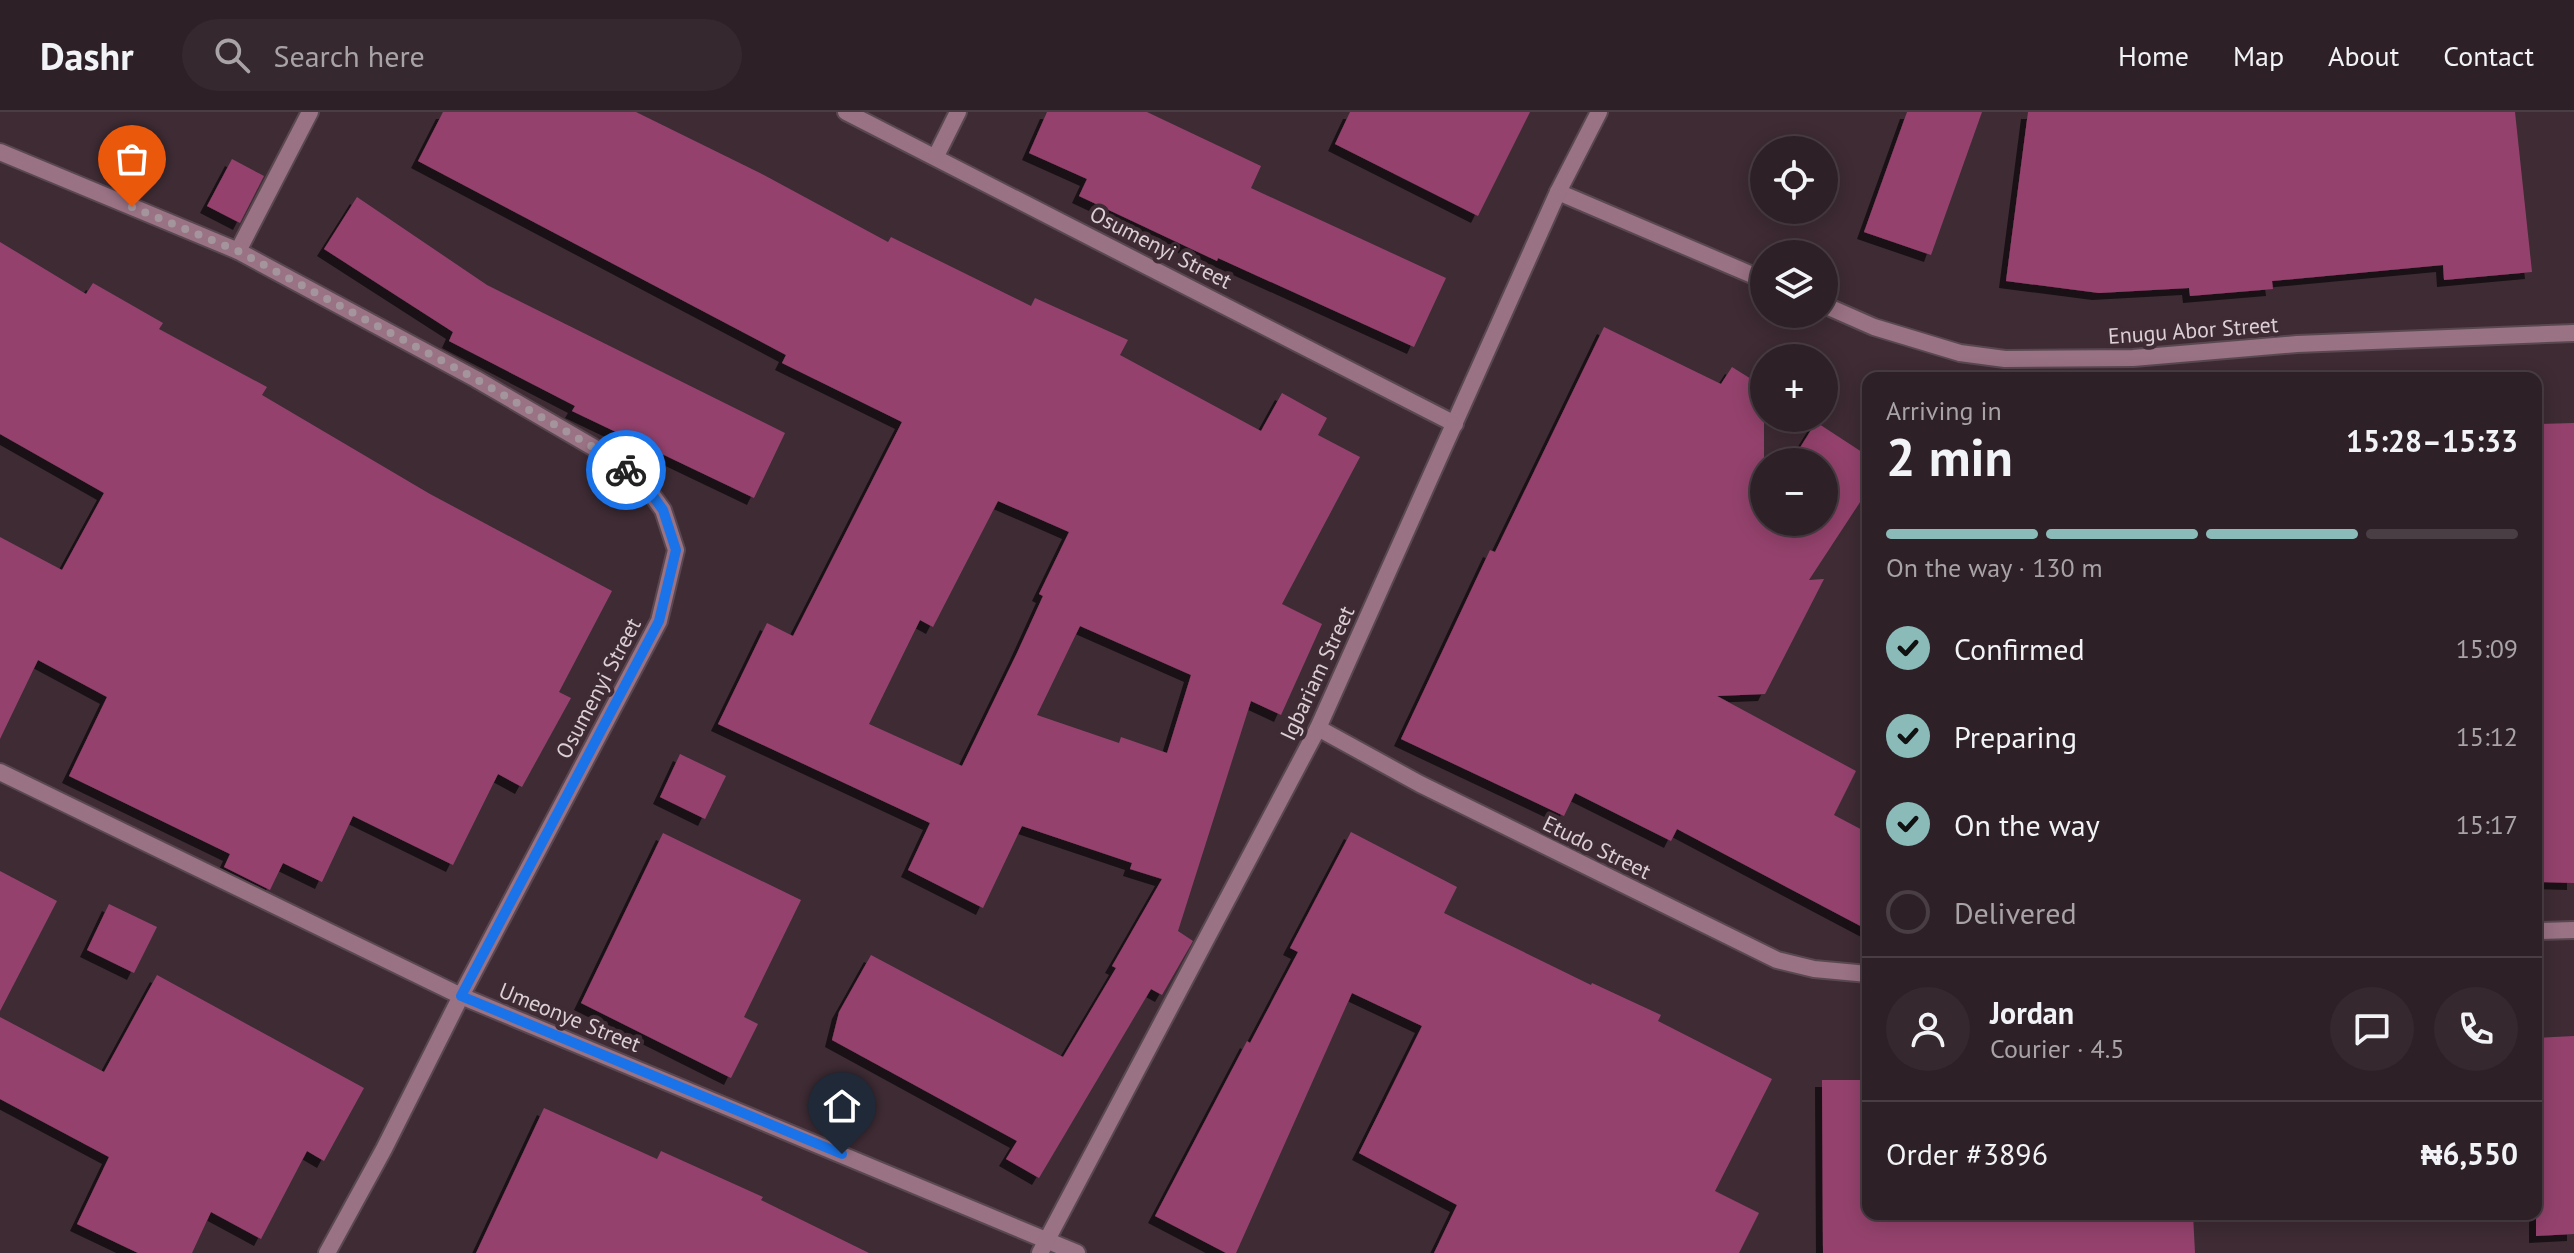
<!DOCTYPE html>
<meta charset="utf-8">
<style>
body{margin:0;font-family:"PT Sans",sans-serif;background:#36282f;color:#f1f3f6;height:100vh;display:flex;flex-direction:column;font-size:30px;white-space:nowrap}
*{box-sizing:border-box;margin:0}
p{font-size:26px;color:#a7a3a7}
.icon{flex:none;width:44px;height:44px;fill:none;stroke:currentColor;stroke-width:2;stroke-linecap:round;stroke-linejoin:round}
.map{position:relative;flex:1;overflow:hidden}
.details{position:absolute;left:1862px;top:260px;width:680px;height:848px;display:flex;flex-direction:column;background:#2e2027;border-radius:16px;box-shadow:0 4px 20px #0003,0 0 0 2px #493e44}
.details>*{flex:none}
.controls{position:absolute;left:1750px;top:24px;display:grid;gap:16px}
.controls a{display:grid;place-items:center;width:88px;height:88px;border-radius:50%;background:#2e2027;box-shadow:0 4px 20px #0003,0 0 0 2px #493e44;font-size:40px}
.pin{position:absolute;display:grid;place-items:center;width:68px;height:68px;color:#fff;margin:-82px -34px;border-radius:50% 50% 50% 0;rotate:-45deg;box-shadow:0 0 8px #0007}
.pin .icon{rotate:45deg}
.courier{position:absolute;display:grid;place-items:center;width:80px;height:80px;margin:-40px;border:6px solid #1a73e8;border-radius:50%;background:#fff;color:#222;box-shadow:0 2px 10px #0007}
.summary em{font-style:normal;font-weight:600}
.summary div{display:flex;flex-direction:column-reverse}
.summary{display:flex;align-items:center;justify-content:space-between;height:136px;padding:0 24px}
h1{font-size:52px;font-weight:600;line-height:60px}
.bar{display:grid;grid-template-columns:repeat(4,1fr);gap:12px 8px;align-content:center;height:96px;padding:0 24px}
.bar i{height:10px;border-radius:6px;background:#493e44}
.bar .active{background:#8bbbb9}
.bar p{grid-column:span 4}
.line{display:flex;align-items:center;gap:20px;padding:0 24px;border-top:2px solid #493e44}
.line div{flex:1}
.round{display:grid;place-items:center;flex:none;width:84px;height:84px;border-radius:42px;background:#36282f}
ol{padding:0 24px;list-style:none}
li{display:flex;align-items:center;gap:24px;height:88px}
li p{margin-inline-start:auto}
li .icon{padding:8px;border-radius:50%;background:#8bbbb9;color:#111;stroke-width:4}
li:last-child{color:#a7a3a7}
li i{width:44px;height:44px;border:4px solid #493e44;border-radius:50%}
header{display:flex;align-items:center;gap:48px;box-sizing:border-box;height:112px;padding:0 40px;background:#2e2027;border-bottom:2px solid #493e44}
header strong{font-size:38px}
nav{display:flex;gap:44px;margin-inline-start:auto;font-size:28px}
.search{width:560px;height:72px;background:#36282f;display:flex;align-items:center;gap:20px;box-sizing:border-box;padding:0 28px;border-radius:44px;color:#a7a3a7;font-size:30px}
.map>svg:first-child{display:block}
</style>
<header>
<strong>Dashr</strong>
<div class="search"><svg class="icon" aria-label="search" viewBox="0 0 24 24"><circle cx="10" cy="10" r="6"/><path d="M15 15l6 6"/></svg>Search here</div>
<nav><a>Home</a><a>Map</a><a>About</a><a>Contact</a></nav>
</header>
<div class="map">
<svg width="2574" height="1141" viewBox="0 0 2574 1141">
<defs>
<filter id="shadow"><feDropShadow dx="-7" dy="7" stdDeviation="0" flood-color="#0009"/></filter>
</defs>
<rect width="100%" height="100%" fill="#3e2b34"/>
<g fill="#94426d" fill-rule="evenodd" filter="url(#shadow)">
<path d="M443 0H636L760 61 888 130 891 125 1031 194 1035 186 1128 228 1120 243 1261 319 1282 281 1327 306 1318 323 1360 345 1282 492 1322 512 1281 603 1251 589 1178 819 1193 829 1162 883 1151 877 1039 1066 1006 1047 1017 1029 832 928 839 900 871 843 1063 945 1116 856 1112 854 1162 767 1130 757 1132 751 1022 714 983 796 908 758 930 711 718 612 767 511 793 524 902 310 782 251 786 243 418 49ZM998 389 1069 420 1039 482 1043 484 1017 541 962 654 869 612 920 508 933 515ZM1080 514 1191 563 1167 641 1121 625 1119 631 1037 603Z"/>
<polygon points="1047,0 1147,0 1261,54 1251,76 1446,166 1414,235 1218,146 1217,149 1079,84 1087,67 1029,41"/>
<polygon points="1350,0 1530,0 1478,104 1335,32"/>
<polygon points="1907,0 1982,0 1931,143 1864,120"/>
<polygon points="2028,0 2515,0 2532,160 2444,168 2443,153 2272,169 2273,177 2190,184 2189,176 2099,181 2006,169"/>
<polygon points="232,47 264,64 240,111 207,94"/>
<polygon points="357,85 487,173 785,321 754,386 572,299 575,294 449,229 453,220 324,137"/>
<polygon points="0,130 86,182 93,171 163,211 159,217 267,275 262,283 430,382 612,479 559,580 571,586 522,675 498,662 453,753 353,704 322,770 283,751 270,778 224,755 230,742 69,664 107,585 38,548 0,627 0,425 62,458 104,381 0,322"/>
<polygon points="1604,215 1721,272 1732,255 1764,275 1764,410 1824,410 1824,350 1791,350 1816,310 1868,344 1868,378 1809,468 1824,467 1765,582 1717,584 1856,659 1834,703 1868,721 1868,818 1677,717 1671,729 1575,681 1564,704 1401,627 1490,438 1495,440"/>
<polygon points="2574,311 2574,771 2536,770 2536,312"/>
<polygon points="680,642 726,664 705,707 660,685"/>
<polygon points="1351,720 1457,775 1444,801 1591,873 1592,871 1661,903 1658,909 1772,967 1715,1079 1759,1101 1739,1141 1434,1141 1457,1093 1359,1041 1422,914 1352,881 1236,1141 1226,1141 1155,1104 1247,929 1250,931 1298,840 1290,836"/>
<polygon points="663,721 801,788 744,905 758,912 731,966 581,891"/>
<polygon points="0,759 57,789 0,899"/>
<polygon points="109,792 157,815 134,861 87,838"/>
<polygon points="157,863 364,976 324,1049 307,1039 261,1127 211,1100 192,1141 138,1141 77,1112 109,1045 0,987 0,905 104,960"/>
<polygon points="2574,924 2574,1122 2536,1124 2536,926"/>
<polygon points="1822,968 1868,968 1868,1102 2193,1102 2195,1141 1823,1141"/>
<polygon points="544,996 657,1047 661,1039 763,1085 761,1088 869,1141 476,1141"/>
</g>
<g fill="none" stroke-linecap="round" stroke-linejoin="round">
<defs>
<g id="street">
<polyline points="846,0 1455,312"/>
<polyline points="0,40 238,139 476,267 610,345 645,373 663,398 676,438 659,509 461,884 384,1037 327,1141"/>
<polyline points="936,44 958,0"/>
<polyline points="1558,80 1764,168"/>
<polyline points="238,139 310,0"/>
<polyline points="1824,193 1874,215 1960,241 2005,247 2133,246 2297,232 2574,221"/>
<polyline points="1318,616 1420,672 1777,848 1814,857 1868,862"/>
<polyline points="0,660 461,884 1077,1141"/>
<polyline points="2536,819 2574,818"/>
<polyline points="1040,1141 1318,616 1558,80 1599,0"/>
</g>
</defs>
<use href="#street" stroke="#5a4851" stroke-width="20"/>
<use href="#street" stroke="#997284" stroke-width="16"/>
</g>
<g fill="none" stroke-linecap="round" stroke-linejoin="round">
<polyline stroke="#a4959c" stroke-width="8" stroke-dasharray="0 14.4" points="132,95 238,139 476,267 610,345 626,358"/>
<polyline stroke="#1a73e8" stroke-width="10" points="626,358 645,373 663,398 676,438 659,509 461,884 842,1042"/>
</g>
<g text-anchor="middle" stroke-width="8" stroke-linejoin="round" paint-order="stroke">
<g font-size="22" fill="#dbced4" stroke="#3e2b34">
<text transform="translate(1161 135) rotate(27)" y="8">Osumenyi Street</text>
<text transform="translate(2193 218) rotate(-4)" y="8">Enugu Abor Street</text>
<text transform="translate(1317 561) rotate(-65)" y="8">Igbariam Street</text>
<text transform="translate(598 576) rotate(-62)" y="8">Osumenyi Street</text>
<text transform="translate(1597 735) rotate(26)" y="8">Etudo Street</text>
<text transform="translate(570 905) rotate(22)" y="8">Umeonye Street</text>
</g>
</g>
</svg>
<div class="controls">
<a><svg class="icon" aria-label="locate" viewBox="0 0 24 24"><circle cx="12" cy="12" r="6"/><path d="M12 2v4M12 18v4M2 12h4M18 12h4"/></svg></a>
<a><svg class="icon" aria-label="layers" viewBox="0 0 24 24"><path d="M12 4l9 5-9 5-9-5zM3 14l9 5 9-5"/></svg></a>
<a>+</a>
<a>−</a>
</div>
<div class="pin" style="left:132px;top:95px;background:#ea580c"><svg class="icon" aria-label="bag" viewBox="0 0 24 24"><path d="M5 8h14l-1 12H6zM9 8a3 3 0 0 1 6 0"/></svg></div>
<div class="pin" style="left:842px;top:1042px;background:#1f2937"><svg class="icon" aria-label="home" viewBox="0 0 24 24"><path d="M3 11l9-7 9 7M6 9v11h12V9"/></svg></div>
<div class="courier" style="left:626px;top:358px"><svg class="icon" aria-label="bike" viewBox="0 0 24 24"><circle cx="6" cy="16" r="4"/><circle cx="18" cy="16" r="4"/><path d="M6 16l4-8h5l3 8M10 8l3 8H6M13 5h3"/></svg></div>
<section class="details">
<div class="summary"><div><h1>2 min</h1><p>Arriving in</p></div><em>15:28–15:33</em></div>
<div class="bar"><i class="active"></i><i class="active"></i><i class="active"></i><i></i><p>On the way · 130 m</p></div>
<ol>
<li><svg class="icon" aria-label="check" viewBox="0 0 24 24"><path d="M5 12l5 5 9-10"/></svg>Confirmed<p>15:09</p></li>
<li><svg class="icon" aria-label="check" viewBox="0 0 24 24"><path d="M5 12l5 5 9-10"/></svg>Preparing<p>15:12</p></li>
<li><svg class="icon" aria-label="check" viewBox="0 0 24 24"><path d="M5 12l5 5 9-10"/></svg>On the way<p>15:17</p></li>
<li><i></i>Delivered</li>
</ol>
<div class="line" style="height:144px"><a class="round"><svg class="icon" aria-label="person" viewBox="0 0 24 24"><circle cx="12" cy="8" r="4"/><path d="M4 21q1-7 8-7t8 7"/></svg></a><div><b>Jordan</b><p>Courier · 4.5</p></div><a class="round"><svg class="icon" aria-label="chat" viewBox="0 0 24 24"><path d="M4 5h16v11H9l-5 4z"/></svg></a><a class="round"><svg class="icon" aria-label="phone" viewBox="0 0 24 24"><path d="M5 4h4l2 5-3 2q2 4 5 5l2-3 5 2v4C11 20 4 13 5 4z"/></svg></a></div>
<div class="line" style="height:104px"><div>Order #3896</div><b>₦6,550</b></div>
</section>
</div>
